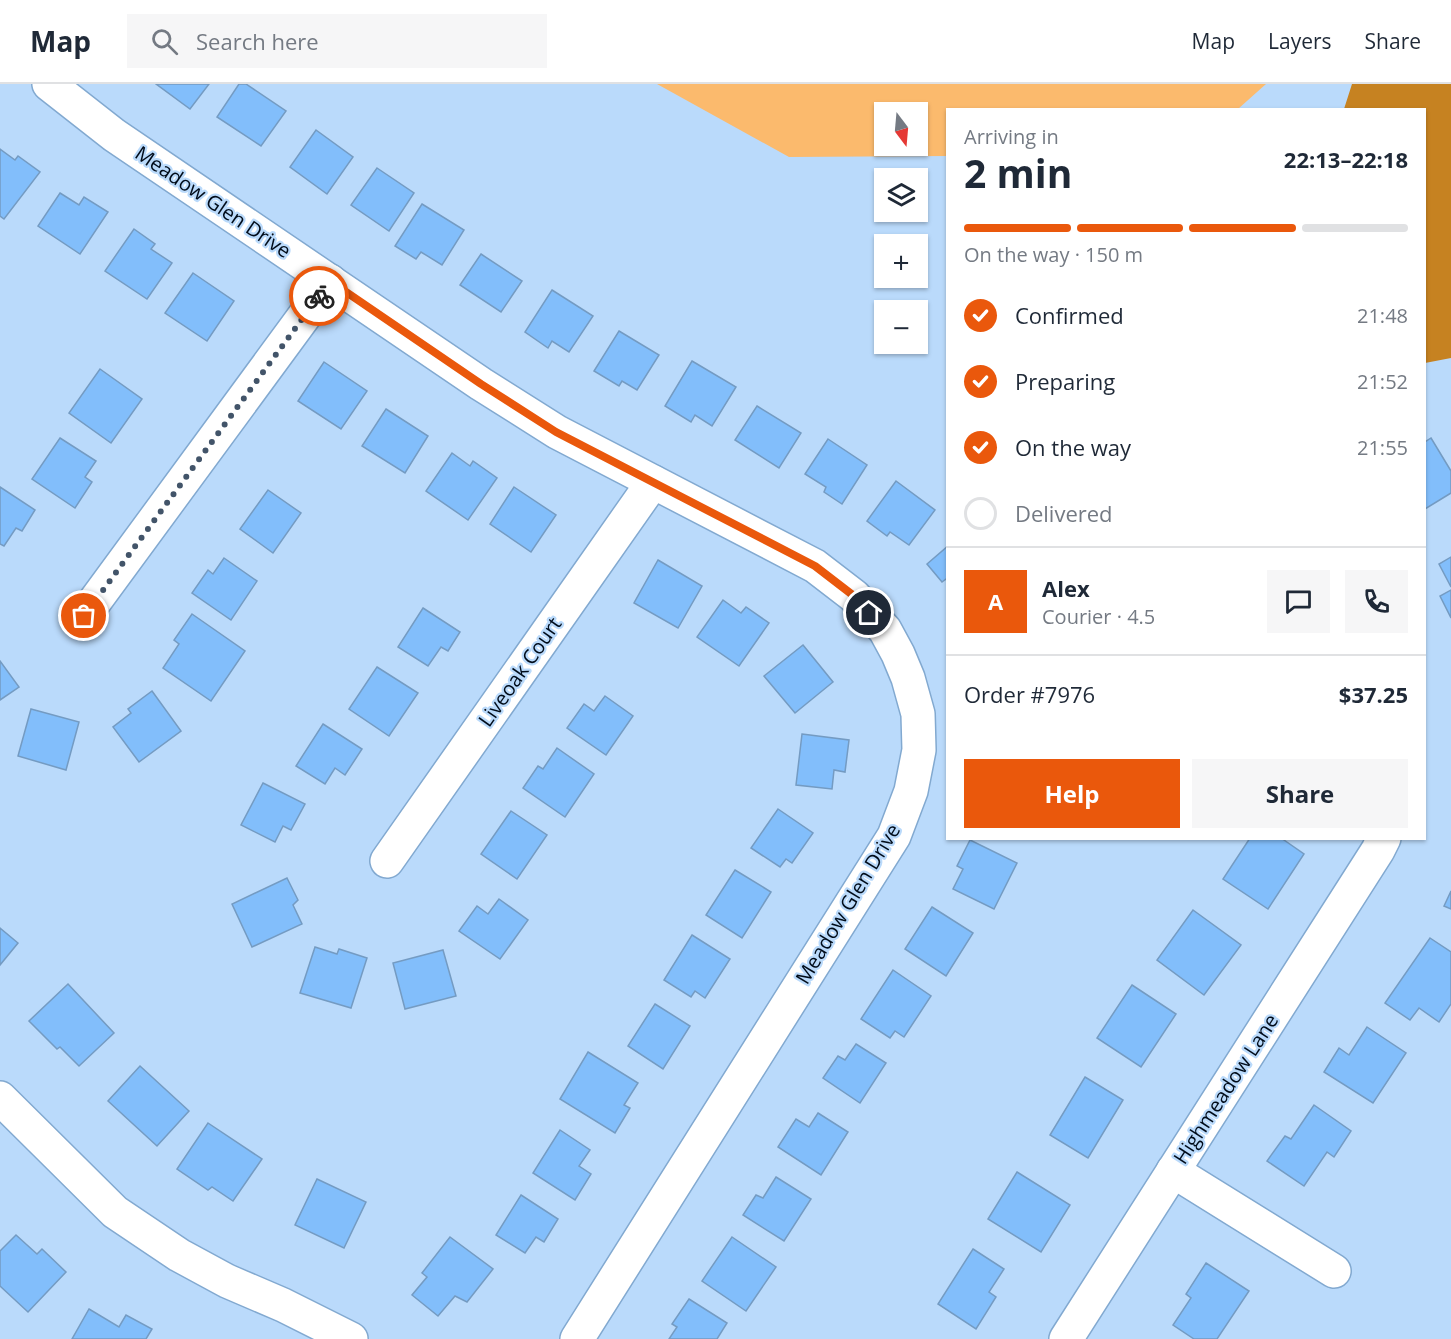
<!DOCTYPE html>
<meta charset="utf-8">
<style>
body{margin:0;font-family:"Open Sans",sans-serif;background:#f6f6f7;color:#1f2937;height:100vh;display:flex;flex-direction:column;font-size:22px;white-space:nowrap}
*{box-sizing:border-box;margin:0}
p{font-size:20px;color:#747a83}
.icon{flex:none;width:33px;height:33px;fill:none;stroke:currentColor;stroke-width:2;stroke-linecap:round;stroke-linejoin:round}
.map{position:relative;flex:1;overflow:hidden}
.panel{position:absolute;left:946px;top:24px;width:480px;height:732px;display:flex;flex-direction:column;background:#fff;border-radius:0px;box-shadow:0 2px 4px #0004}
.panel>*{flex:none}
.needle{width:39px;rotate:164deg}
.buttons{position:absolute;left:874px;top:18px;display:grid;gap:12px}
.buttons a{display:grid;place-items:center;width:54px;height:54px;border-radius:0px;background:#fff;box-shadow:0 2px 4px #0004;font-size:30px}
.pin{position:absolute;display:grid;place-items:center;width:51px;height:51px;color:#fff;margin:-26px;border:3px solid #fff;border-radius:50%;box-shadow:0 2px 6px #0007}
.courier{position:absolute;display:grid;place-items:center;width:60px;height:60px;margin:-30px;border:4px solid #ea580c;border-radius:50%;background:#fff;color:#222;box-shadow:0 2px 8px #0007}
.head em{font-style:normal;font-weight:700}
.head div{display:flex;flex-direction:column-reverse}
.head{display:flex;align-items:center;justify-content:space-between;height:102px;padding:0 18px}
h1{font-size:39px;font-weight:700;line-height:45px}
.bar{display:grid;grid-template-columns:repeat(4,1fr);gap:9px 6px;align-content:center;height:72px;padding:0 18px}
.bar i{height:8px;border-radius:4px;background:#e0e1e3}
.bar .current{background:#ea580c}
.bar p{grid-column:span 4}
.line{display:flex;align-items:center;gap:15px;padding:0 18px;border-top:2px solid #e0e1e3}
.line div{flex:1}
.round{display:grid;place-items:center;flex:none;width:63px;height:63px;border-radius:0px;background:#f6f6f7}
ol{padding:0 18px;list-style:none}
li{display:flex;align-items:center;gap:18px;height:66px}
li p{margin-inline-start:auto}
li .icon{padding:6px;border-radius:50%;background:#ea580c;color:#fff;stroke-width:4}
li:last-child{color:#747a83}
li i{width:33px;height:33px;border:3px solid #e0e1e3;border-radius:50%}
.cta{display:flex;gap:12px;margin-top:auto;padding:12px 18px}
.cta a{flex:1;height:69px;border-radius:0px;background:#ea580c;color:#fff;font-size:24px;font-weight:700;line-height:69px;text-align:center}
.cta a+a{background:#f6f6f7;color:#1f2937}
header{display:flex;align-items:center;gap:36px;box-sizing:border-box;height:84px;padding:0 30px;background:#fff;border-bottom:2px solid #e0e1e3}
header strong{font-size:28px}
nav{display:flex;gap:33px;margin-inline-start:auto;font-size:21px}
.search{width:420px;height:54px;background:#f6f6f7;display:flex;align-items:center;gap:15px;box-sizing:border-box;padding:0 21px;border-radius:0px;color:#747a83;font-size:22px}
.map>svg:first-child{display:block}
</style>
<header>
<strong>Map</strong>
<div class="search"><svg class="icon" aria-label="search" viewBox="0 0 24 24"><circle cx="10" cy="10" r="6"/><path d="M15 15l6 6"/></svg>Search here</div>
<nav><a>Map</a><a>Layers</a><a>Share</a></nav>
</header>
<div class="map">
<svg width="1451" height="1255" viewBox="0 0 1451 1255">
<rect width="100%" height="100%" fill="#badafb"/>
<path fill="#fbba6d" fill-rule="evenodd" d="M657 0H1266L1238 25 948 26V72L789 73ZM885 28H918V62H885Z"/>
<polygon fill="#c68221" points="1352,0 1451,0 1451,274 1425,279 1425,26 1344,25"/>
<g fill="#82befb" stroke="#749bc2" stroke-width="1.5">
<polygon points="156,0 209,0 190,25"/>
<polygon points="239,0 246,0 286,27 261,62 217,33"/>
<polygon points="316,46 353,73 327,110 290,83"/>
<polygon points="0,65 15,76 18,72 40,88 4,135 0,132"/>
<polygon points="377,84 414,109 389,147 351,121"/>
<polygon points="60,109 79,121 84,113 108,128 80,170 38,142"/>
<polygon points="422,120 464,146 442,181 421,168 416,175 395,162"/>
<polygon points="134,145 155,160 151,165 172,179 147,215 105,187"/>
<polygon points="481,170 522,197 501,228 460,201"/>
<polygon points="193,189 234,217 207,257 165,229"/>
<polygon points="552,206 593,232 569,268 552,257 548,264 525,248"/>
<polygon points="619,247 659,271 637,306 622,297 619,302 594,287"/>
<polygon points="692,277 736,303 712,342 695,331 691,338 665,322"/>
<polygon points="324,278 367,307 341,345 298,317"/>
<polygon points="100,285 142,315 111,359 69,329"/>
<polygon points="757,322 801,349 779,384 735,356"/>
<polygon points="386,325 428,352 405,389 362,362"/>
<polygon points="60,354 96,377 85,393 92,398 75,424 32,395"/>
<polygon points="1431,354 1451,387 1451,409 1425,425 1425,358"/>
<polygon points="828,355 867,381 842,420 824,408 826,403 805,390"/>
<polygon points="452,369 470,382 473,377 497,394 468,436 426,407"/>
<polygon points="896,397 935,426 909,461 890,448 887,452 867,437"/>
<polygon points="0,403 35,426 22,447 16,444 4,462 0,460"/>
<polygon points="514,403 556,431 531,468 490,440"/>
<polygon points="268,406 301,429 273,469 240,445"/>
<polygon points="948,462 948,498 946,495 942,498 927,480"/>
<polygon points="1451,473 1451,503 1439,480"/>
<polygon points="224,474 257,497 231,536 192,509 208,486 213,490"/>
<polygon points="658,476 702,502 678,544 634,519"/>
<polygon points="1451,506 1451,534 1440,512"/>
<polygon points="723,516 741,529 746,523 769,539 739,582 697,553"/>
<polygon points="423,524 460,548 448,567 441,563 428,582 398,563"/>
<polygon points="192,530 245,567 211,617 163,584 179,560 174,556"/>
<polygon points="803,561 833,598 795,629 764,592"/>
<polygon points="0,577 19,603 0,616"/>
<polygon points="377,583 418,609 389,652 349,625"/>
<polygon points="152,607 181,647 139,678 113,643 131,629 128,625"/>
<polygon points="605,612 633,632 606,671 567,644 584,620 594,627"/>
<polygon points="31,625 79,638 66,686 18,672"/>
<polygon points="323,640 362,665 345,691 335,684 325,700 296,682"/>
<polygon points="802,650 849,656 845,688 834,686 832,705 796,701"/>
<polygon points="557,664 594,690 565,733 523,704 538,682 543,685"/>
<polygon points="263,699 305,720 291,746 283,742 275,758 241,741"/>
<polygon points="778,725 813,749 792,779 786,775 780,783 751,764"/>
<polygon points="511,727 547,751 517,795 481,770"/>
<polygon points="1250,754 1281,754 1304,770 1268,825 1223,795"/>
<polygon points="970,756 1017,779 994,825 953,805 963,785 957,782"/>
<polygon points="735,786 771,808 742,854 706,831"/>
<polygon points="287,794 298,816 293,821 302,840 252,863 232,820"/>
<polygon points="1451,807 1451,825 1444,822"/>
<polygon points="499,815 528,836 500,875 459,847 477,822 488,830"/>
<polygon points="932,823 973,849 946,892 905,865"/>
<polygon points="1193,826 1241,861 1204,911 1157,876"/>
<polygon points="0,844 18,859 0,881"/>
<polygon points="692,851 730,875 705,914 695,907 691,913 664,896"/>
<polygon points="1430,854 1451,868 1451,920 1439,938 1419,924 1410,936 1385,919"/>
<polygon points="315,863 337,870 339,865 367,874 351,924 300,909"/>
<polygon points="443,866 456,912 405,925 393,879"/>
<polygon points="893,886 931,912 904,953 895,947 890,954 861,935"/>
<polygon points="68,900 114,949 79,982 60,963 57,965 29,937"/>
<polygon points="1132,901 1176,930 1141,983 1097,954"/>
<polygon points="655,920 690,942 663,985 628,962"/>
<polygon points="1367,943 1406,969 1373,1019 1324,988 1339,964 1349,971"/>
<polygon points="856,960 886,979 860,1019 823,994 838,972 845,976"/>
<polygon points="588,968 638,999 624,1021 630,1024 615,1049 560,1015"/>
<polygon points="140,982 189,1027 157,1062 108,1017"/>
<polygon points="1085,993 1123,1016 1088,1074 1050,1051"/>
<polygon points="1314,1021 1351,1047 1334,1073 1327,1068 1304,1102 1267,1077 1285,1052 1291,1055"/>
<polygon points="818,1029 848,1048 821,1091 778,1063 796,1035 809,1043"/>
<polygon points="208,1039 262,1075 233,1117 212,1103 208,1106 177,1085"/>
<polygon points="560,1046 590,1066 579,1082 591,1090 575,1116 533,1089"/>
<polygon points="1017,1088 1070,1121 1041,1168 988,1135"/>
<polygon points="776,1093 811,1115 784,1157 743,1131 756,1111 763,1114"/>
<polygon points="317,1095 366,1118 344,1164 295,1141"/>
<polygon points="521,1111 558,1135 544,1158 536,1153 525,1169 496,1151"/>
<polygon points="16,1151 37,1170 42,1165 66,1188 28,1228 0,1202 0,1167"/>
<polygon points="450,1153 493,1185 467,1218 455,1212 438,1232 412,1211 427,1193 422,1189"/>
<polygon points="732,1153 776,1183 746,1227 702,1197"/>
<polygon points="973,1165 1004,1185 989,1208 996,1213 976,1245 938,1220"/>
<polygon points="1206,1179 1249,1207 1217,1255 1194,1255 1173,1241 1191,1214 1186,1210"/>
<polygon points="689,1215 727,1239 717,1255 669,1255 677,1243 672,1240"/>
<polygon points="89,1225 119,1243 126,1231 152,1245 146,1255 72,1255"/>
</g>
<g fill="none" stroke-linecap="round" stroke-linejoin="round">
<defs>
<g id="street">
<polyline points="49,0 114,51 481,300 557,348 815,482 854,512 885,546 898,570 908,594 918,630 919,666 911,707 894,752 577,1255"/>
<polyline points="84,532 330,197"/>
<polyline points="387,777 653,398"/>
<polyline points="0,1014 115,1128 179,1171 227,1197 283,1221 351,1255"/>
<polyline points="1173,1087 1334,1187"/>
<polyline points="1066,1255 1378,766 1384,754"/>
</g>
</defs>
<use href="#street" stroke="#82a9d0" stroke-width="36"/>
<use href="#street" stroke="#fff" stroke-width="33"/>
</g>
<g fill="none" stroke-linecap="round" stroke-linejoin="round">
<polyline stroke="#425469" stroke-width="6" stroke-dasharray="0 10.8" points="84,532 319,212"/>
<polyline stroke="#ea580c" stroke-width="8" points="319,212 330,197 481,300 556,348 815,482 854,512 869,529"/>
</g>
<g text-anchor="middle" stroke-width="4.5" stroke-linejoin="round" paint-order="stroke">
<g font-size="20" fill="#010c1a" stroke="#badafb">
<text transform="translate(213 118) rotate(34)" y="7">Meadow Glen Drive</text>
<text transform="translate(520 588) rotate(-55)" y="7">Liveoak Court</text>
<text transform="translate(848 820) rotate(-59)" y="7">Meadow Glen Drive</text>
<text transform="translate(1226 1005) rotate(-57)" y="7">Highmeadow Lane</text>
</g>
</g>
</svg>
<div class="buttons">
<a><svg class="needle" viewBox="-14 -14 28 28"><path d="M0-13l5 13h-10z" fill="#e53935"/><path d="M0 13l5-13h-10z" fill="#747a83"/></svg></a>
<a><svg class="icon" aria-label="layers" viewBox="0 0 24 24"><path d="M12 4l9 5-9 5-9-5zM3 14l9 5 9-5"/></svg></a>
<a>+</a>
<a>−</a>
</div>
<div class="pin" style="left:84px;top:532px;background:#ea580c"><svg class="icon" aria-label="bag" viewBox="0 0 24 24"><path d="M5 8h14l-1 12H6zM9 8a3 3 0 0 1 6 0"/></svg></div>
<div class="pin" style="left:869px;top:529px;background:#1f2937"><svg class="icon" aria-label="home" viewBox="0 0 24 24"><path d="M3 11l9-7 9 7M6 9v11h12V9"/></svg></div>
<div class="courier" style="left:319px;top:212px"><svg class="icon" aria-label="bike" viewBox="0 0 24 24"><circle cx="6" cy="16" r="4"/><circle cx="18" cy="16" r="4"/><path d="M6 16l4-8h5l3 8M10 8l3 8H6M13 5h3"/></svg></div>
<section class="panel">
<div class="head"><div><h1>2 min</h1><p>Arriving in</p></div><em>22:13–22:18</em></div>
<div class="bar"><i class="current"></i><i class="current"></i><i class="current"></i><i></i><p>On the way · 150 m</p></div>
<ol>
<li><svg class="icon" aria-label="check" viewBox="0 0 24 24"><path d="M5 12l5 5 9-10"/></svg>Confirmed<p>21:48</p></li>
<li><svg class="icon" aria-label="check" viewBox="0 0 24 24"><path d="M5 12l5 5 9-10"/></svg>Preparing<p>21:52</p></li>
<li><svg class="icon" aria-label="check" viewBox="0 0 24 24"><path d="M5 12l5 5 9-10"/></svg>On the way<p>21:55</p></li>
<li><i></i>Delivered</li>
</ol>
<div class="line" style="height:108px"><b class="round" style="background:#ea580c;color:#fff">A</b><div><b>Alex</b><p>Courier · 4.5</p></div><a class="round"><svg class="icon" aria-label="chat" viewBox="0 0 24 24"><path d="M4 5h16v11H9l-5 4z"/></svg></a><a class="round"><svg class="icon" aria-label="phone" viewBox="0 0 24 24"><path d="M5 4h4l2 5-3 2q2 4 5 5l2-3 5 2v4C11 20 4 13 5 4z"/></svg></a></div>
<div class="line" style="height:78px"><div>Order #7976</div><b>$37.25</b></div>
<div class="cta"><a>Help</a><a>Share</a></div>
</section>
</div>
